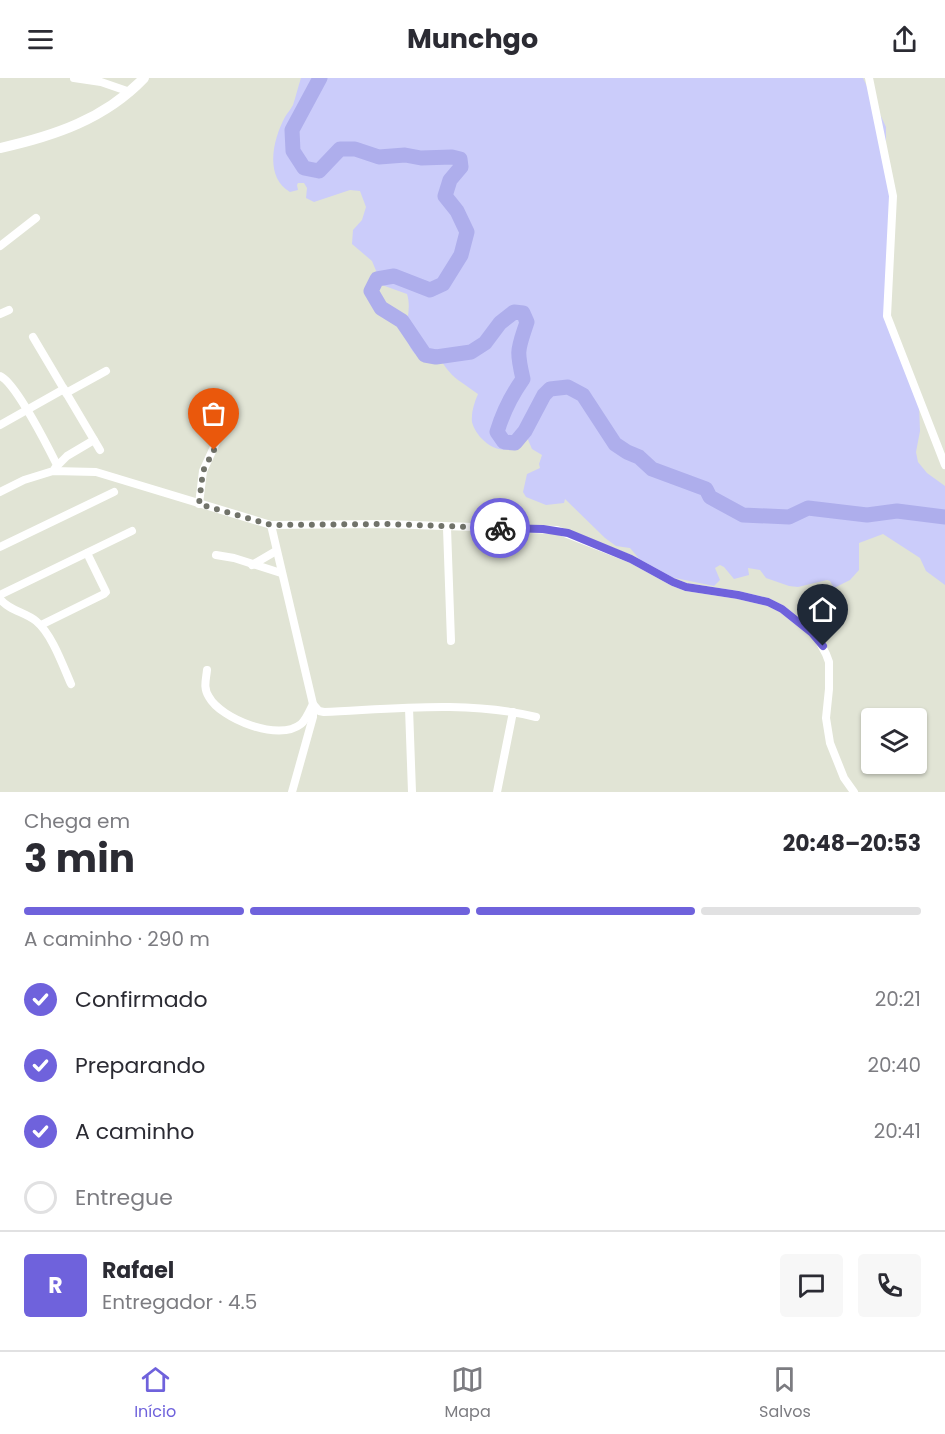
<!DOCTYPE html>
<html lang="pt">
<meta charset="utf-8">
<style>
body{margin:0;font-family:Poppins,sans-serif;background:#f7f7f7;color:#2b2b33;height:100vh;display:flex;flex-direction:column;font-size:22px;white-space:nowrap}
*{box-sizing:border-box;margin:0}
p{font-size:20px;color:#7c7c81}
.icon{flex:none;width:33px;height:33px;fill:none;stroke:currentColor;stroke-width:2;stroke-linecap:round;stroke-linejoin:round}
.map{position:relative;height:714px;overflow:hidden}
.drawer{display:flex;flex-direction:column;background:#fff;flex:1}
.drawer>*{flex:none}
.buttons{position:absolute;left:861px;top:630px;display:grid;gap:12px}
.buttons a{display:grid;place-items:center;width:66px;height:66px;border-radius:6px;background:#fff;box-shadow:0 2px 4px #0004;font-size:30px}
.pin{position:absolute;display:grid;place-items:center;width:51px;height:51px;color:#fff;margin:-62px -26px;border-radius:50% 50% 50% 0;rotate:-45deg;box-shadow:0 0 6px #0007}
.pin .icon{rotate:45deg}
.courier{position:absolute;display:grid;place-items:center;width:60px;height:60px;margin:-30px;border:4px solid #6f62dc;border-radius:50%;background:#fff;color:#222;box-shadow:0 2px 8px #0007}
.summary em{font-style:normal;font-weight:700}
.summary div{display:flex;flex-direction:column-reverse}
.summary{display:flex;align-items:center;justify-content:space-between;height:102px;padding:0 24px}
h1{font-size:39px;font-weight:700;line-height:45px}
.bar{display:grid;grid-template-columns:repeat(4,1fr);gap:9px 6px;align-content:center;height:72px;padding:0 24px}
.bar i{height:8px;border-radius:4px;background:#e1e1e2}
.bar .on{background:#6f62dc}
.bar p{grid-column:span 4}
.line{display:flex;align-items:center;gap:15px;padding:0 24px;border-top:2px solid #e1e1e2}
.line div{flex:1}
.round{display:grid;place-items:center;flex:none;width:63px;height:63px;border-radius:6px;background:#f7f7f7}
ol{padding:0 24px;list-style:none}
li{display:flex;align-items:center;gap:18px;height:66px}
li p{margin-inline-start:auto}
li .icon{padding:6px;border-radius:50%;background:#6f62dc;color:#fff;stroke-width:4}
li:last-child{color:#7c7c81}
li i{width:33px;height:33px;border:3px solid #e1e1e2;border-radius:50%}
header{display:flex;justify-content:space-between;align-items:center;height:78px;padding:0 24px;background:#fff;font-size:27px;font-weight:700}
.menu{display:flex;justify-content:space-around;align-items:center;height:84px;border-top:2px solid #e1e1e2;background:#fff;font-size:16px;color:#7c7c81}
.menu a{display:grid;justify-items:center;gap:3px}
.menu .on{color:#6f62dc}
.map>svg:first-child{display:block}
</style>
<header><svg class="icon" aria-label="menu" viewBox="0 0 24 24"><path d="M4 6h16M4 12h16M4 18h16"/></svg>Munchgo<svg class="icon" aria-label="share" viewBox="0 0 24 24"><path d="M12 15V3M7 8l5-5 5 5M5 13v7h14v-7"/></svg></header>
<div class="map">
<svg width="945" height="714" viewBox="0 0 945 714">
<rect width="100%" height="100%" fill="#e1e4d5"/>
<path fill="#cbccfa" d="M301 0H863L886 49V73L893 153 884 229 919 327 920 353 916 374 918 384 927 395 945 408V507L926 493 920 480 883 456 859 465V492L850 502 834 510 830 503 827 502 798 509 789 508 766 500 760 492 748 490 749 497 734 501 724 489 720 487 715 490 720 502 714 508 670 499 647 490 630 470 616 468 605 460 565 421 564 425 546 427 526 419 523 414 527 396 540 390 539 386 542 377 532 371 526 357C520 360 517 367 512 370 496 377 476 360 472 344 471 335 474 325 478 316 471 311 465 307 458 302 437 285 449 279 415 276 397 255 414 238 407 216L382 207 372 183 352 166 353 152 362 142 366 129 360 113 350 112 314 124 306 120 307 110 304 105H298L297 107 298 112 290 114C264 99 273 61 285 39 288 34 291 31 293 27 296 18 298 9 301 0Z"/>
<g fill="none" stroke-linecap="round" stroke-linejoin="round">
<path stroke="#aeaeec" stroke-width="15" d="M320 0 292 52 293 73 304 90 319 93 340 71H355L379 79 405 77 421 80 452 79 460 81 461 89 450 102 445 118 457 133 467 154 461 177 443 206 430 212 394 198 377 201 371 213 381 230 402 243 425 277 436 279 471 274 485 265 500 245 514 234 523 235 527 244C518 272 516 271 523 301 511 318 503 334 497 354L504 364 515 365 525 353 544 317 550 311 568 309 583 317 615 366 627 374 639 379 652 391 706 411 710 419 743 437 789 439 808 430 867 437 897 433 945 439"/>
<g stroke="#fff" stroke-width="8">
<polyline points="74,0 101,4 130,14"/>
<polyline points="869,0 893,118 887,238 945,387"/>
<polyline points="0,168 36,140"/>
<polyline points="0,236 9,232"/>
<polyline points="33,259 100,372"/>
<path d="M0 298C15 304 48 369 57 387"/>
<polyline points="66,315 106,293"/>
<polyline points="0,347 64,311"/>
<polyline points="55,390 67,378 94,362"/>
<polyline points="0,414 24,402 53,393 96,394 271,447 385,446 557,452 631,481 673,504 686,509 738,517 768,524 782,531 812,555 818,561 826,576 829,584 829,611 826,640 830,665 844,700 854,714"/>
<polyline points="199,426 203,393 220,356"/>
<polyline points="271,447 313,626 313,639 292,714"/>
<polyline points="447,450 451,563"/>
<polyline points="0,469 114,414"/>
<polyline points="216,477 234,480 281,495"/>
<polyline points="252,487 276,473"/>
<polyline points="0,517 132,453"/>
<path d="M0 521C10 533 25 534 36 543 52 556 63 588 71 606"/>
<polyline points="41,547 104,516 106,514 87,475"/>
<path d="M207 592C206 602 203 610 209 619 221 641 279 664 301 646 306 642 310 632 313 626L319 633 324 634C393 631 468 622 536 639"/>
<polyline points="409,630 412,714"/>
<polyline points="497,714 513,634"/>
</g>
<path stroke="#fff" stroke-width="10" d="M0 70C54 58 105 41 144 0"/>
</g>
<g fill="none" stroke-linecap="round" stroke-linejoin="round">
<polyline stroke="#71736a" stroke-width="6" stroke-dasharray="0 10.8" points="214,372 203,393 199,426 271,447 385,446 500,450"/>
<polyline stroke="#6f62dc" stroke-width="8" points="500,450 543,451 568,455 631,481 673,504 686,509 738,517 768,524 782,531 812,555 823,568"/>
</g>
</svg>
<div class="buttons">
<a><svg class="icon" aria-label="layers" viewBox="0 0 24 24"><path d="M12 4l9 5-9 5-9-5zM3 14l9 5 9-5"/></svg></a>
</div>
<div class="pin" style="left:214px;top:372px;background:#ea580c"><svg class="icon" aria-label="bag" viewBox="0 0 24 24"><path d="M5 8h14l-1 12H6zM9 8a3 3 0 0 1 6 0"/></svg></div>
<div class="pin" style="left:823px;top:568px;background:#1f2937"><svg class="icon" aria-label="home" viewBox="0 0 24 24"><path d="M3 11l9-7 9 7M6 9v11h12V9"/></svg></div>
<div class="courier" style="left:500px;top:450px"><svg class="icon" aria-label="bike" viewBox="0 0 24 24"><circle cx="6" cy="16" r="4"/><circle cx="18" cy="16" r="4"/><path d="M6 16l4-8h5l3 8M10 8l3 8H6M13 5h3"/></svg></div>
</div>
<section class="drawer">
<div class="summary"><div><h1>3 min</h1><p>Chega em</p></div><em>20:48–20:53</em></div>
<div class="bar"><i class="on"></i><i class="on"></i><i class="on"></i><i></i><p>A caminho · 290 m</p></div>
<ol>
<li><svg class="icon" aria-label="check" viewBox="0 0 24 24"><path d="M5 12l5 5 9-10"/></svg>Confirmado<p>20:21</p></li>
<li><svg class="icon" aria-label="check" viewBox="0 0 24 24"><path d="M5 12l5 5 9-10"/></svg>Preparando<p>20:40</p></li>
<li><svg class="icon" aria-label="check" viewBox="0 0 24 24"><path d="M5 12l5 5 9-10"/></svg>A caminho<p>20:41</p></li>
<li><i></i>Entregue</li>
</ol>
<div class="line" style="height:108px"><b class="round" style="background:#6f62dc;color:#fff">R</b><div><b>Rafael</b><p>Entregador · 4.5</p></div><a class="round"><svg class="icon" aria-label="chat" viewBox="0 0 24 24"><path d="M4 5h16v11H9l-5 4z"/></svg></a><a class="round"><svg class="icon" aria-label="phone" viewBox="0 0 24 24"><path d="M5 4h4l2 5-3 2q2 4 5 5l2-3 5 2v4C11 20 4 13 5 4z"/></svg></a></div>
</section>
<nav class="menu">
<a class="on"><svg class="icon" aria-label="home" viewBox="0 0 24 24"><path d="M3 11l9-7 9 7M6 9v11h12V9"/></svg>Início</a>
<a><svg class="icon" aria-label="map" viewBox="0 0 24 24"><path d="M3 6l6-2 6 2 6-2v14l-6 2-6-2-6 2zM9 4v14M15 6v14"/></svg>Mapa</a>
<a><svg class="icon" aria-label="saved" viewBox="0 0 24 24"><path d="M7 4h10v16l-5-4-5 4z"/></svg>Salvos</a>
</nav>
